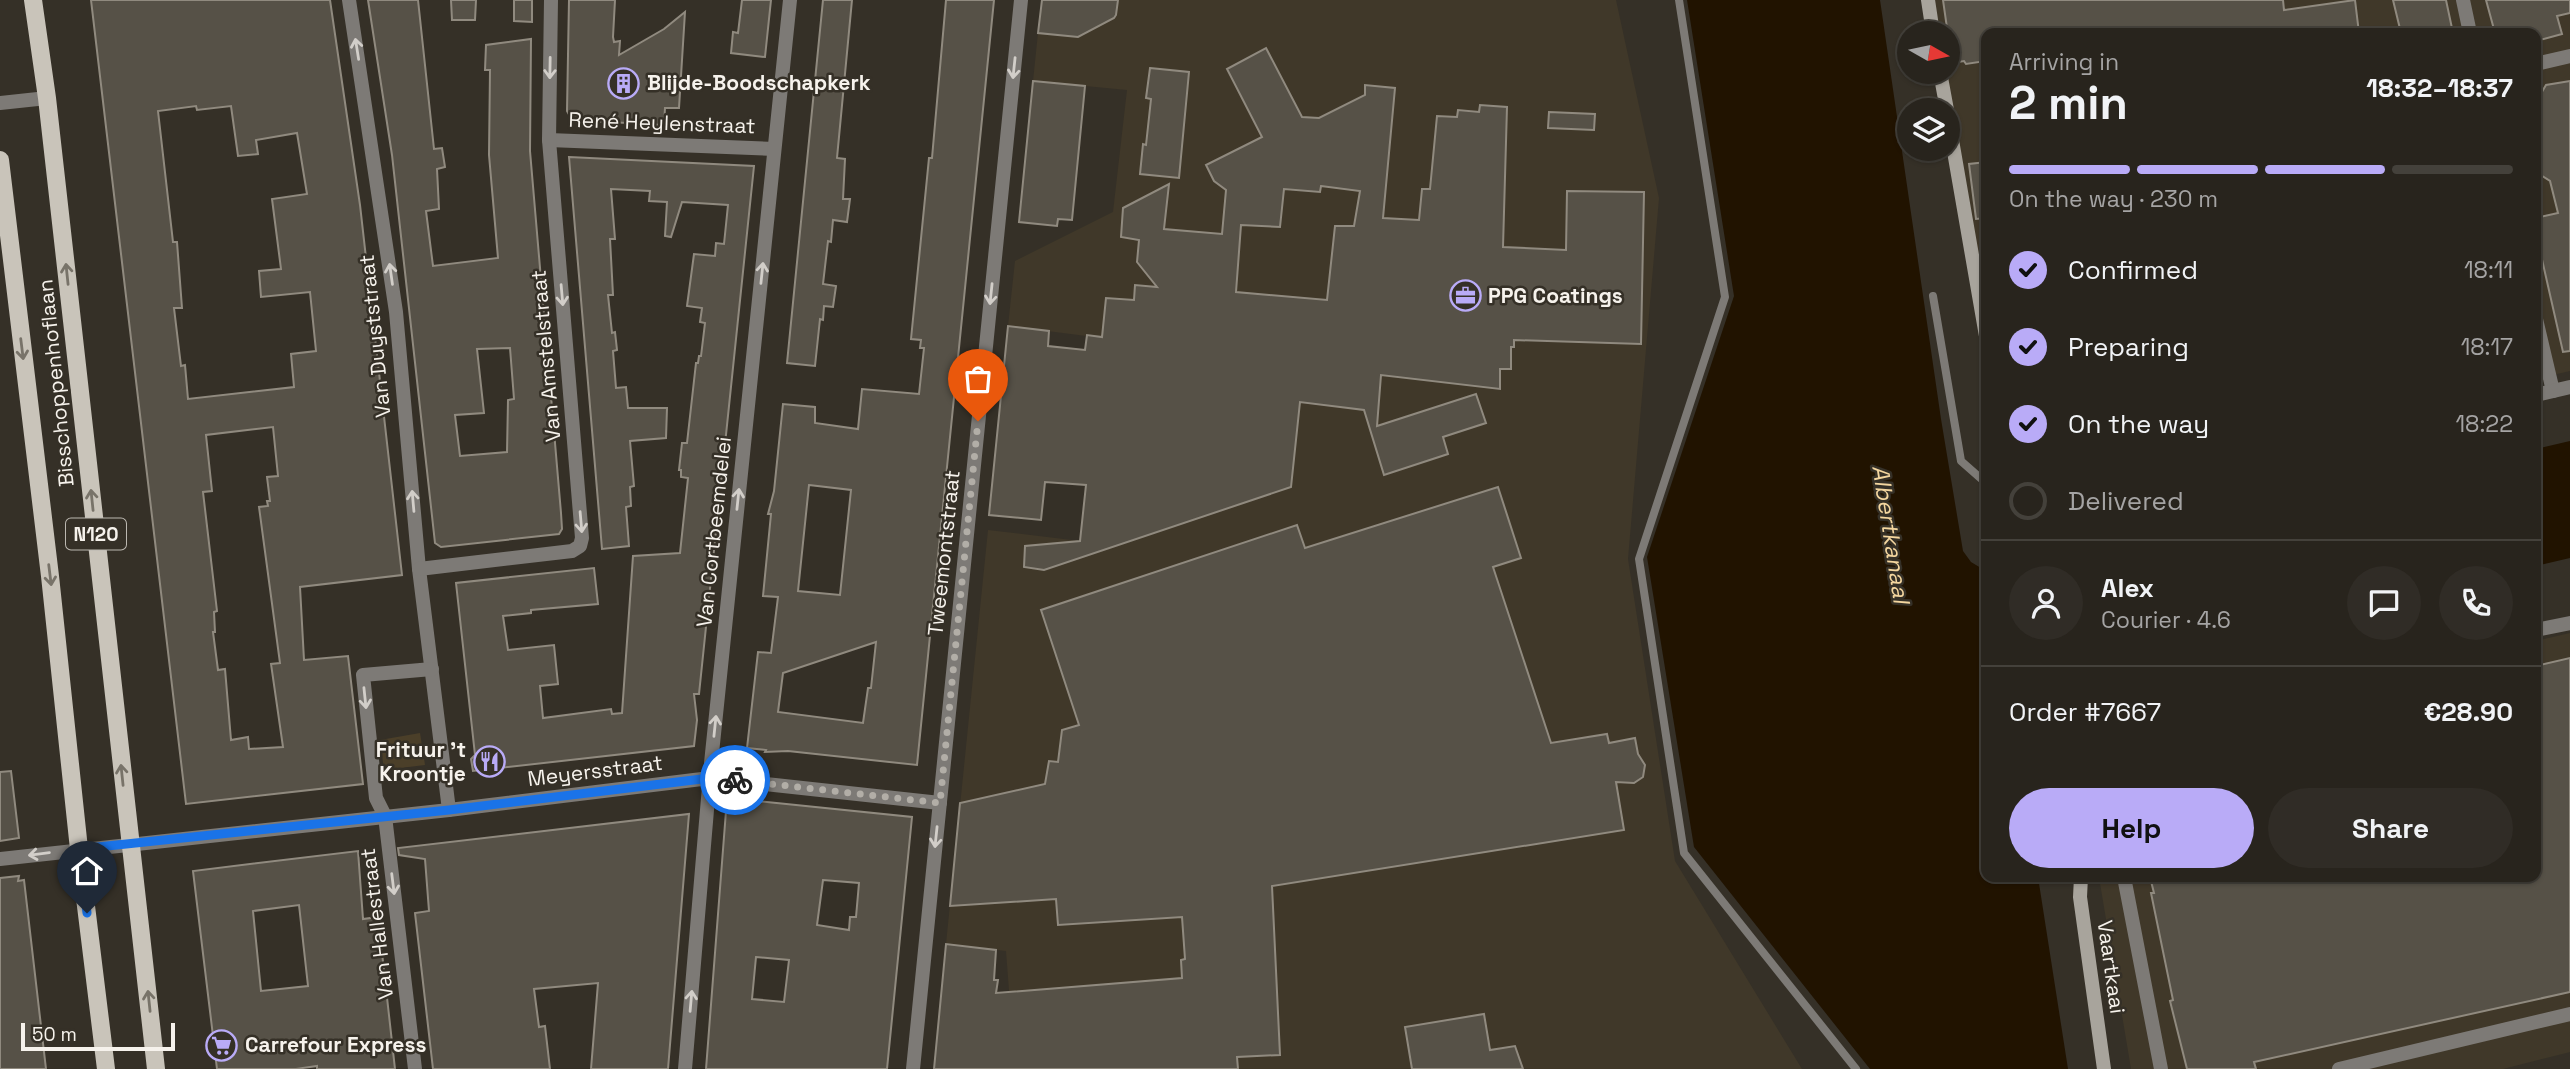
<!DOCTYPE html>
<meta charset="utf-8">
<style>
body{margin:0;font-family:"Space Grotesk",sans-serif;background:#302c26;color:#f1f3f6;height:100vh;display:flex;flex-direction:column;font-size:26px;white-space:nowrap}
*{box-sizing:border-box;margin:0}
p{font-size:23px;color:#a5a4a4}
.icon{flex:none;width:38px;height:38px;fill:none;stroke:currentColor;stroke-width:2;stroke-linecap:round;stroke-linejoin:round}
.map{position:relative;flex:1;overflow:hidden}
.sheet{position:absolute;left:1981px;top:28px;width:560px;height:854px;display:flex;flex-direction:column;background:#28241d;border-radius:14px;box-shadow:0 2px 5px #0004,0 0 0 2px #44413b}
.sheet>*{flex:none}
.needle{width:46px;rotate:99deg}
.fabs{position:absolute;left:1897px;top:21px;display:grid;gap:14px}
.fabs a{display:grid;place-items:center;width:63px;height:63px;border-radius:50%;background:#28241d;box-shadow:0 2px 5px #0004,0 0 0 2px #44413b;font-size:35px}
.scale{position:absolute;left:21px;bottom:18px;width:154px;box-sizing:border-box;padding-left:7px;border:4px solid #f6f2ec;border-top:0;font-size:19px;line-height:24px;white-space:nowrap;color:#f6f2ec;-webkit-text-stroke:5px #353027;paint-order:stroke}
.pin{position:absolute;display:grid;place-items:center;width:60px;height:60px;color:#fff;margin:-72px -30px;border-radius:50% 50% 50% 0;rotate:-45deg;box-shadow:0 0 7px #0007}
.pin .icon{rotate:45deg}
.courier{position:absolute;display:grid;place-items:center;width:70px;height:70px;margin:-35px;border:5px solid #1a73e8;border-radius:50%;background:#fff;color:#222;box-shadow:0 2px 9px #0007}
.head em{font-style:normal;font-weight:700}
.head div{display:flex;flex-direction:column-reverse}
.head{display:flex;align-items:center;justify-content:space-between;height:119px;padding:0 28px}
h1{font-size:46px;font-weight:700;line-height:52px}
.bar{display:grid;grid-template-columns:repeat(4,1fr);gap:10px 7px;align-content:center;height:84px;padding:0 28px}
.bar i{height:9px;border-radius:5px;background:#44413b}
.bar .on{background:#b9abf7}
.bar p{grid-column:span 4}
.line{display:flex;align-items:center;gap:18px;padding:0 28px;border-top:2px solid #44413b}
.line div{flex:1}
.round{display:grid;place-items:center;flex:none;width:74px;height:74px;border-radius:37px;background:#302c26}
ol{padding:0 28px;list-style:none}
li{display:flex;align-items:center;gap:21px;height:77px}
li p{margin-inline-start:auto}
li .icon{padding:7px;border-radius:50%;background:#b9abf7;color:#111;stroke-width:4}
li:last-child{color:#a5a4a4}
li i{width:38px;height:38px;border:4px solid #44413b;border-radius:50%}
.primary-button{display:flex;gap:14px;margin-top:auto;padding:14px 28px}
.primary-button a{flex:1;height:80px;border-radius:42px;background:#b9abf7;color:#111;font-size:28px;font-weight:700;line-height:80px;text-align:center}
.primary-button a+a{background:#302c26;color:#f1f3f6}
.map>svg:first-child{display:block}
</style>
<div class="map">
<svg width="2570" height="1069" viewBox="0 0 2570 1069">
<rect width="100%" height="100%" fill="#353027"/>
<g fill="#403829">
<polygon points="1118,0 1616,0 1659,198 1628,559 1675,861 1802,1069 1015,1069 1006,951 946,944 988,530 1080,541 1102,338 1008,326 1015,261 1113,212 1127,90 1033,81 1038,33 1078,37 1116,16"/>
<polygon points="1933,0 2570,0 2570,371 2536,379 2536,33 1986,33 1986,376 1943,72 1948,72 1948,33 1938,33"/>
<polygon points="2570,633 2570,1052 2503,1069 2131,1069 2099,877 2536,877 2536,641"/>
</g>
<polygon fill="#4b3f29" points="420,733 425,765 384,770 380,740"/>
<g fill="#211300">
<polygon points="1687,0 1880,0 1941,419 1963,551 1971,562 1986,571 1986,877 2038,877 2068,1069 1870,1069 1694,847 1647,557 1734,296"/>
<polygon points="2570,441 2570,558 2536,566 2536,449"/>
</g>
<g fill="#565147" stroke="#908a7f" stroke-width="2" fill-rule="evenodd">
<path d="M91 0H330L360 205 402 575 300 587 304 660 348 656 363 784 186 804ZM196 106 197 110 231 106 238 156 258 154 256 140 297 133 307 194 272 199 281 269 259 271 261 297 310 292 316 351 291 354 294 387 188 399 185 365 181 366 174 308H182L177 242H173L158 111ZM273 427 278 476 267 477 270 501H267L268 506 259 507 280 663 271 664 283 747 249 749 248 737 231 740 225 669 218 670 213 632H215L214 612 217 611 203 492 212 491 206 435Z"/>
<path d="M368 0H418L434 149 442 148 445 167 437 169 439 209 426 211 433 266 498 258 489 155 490 70H485L486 45 531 39 530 151 561 513 562 529 559 534 441 547 435 543 392 155ZM510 348 514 399 508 400 507 452 460 456 455 415 484 413 477 349Z"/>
<polygon points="451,0 476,0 475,20 452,20"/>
<polygon points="514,0 532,0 532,22 514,21"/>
<polygon points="569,0 615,0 613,37 614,42 620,41 619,55 664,29 685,12 679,108 665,108 664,125 572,120 567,111"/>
<polygon points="742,0 771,0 765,57 731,53 733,32 738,33"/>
<polygon points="823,0 852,0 837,158 845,159 843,199 850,199 847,222 833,220 831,242 828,241 823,284 836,286 833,307 824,306 823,320 820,319 815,366 787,363"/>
<path d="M946 0H994L917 765 788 751 765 752 766 750 747 748 758 652 771 653 778 597 763 596 771 514H768L774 491 783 404 815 407V423L858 429 862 389 919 394 924 348H920L921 340 911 339 929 158H932ZM809 485 851 490 840 595 798 591ZM876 642 871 688H868L863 723 778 712 783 673Z"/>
<polygon points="1042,0 1118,0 1116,15 1114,18 1078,37 1038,33"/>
<polygon points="1943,0 2283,0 2284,10 2355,0 2359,33 1986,33 1986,61 1966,64 1964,61 1952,63"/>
<polygon points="2393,0 2446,0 2453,33 2401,33"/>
<polygon points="2486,0 2570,0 2570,13 2557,16 2562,34 2536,41 2536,33 2495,33"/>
<path d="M1266 48 1302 117 1319 118 1365 95V85L1395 88 1383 218 1419 220 1422 189H1430L1437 116 1457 117 1458 110 1479 112 1480 105 1507 107 1503 247 1566 250 1567 191 1644 192 1641 344 1514 340V347H1511V369H1500V389L1381 375 1377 426 1476 394 1486 423 1443 437 1448 454 1384 475 1364 410 1300 402 1291 487 1044 570 1024 567 1025 546 1080 541 1086 485 1045 482 1041 520 989 515 1008 326 1049 331 1048 346 1085 350 1087 335 1102 337 1106 298 1134 300 1135 285 1157 287 1137 262 1139 240 1121 237 1123 208 1169 184 1164 229 1222 234 1226 190 1214 181 1206 165 1262 137 1227 69ZM1321 186 1360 191 1354 226H1335L1327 300 1236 292 1241 225 1280 227 1284 189 1320 192Z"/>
<polygon points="1150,68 1189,72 1179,178 1140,174 1143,144 1146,145 1151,99 1146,98"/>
<polygon points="1033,81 1085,86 1072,220 1058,219 1057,226 1019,222"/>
<polygon points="2570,81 2570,351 2563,352 2536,233 2536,218 2558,213 2550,181 2536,172 2536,102 2546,85"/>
<polygon points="1549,112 1595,114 1594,130 1548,128"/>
<polygon points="569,157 754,166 699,694 694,694 697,720 694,746 473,771 471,759 475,755 456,583 594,568 598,604 531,610 531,613 503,616 508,650 554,645 558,684 540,686 543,718 611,709 612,714 622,713 633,556 680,553 688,478 681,477 681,470 679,470 682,443 687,443 696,363 698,363 699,356 701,356 705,323 700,322 702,308 687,306 694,254 715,256 716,243 724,244 728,205 682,202 671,237 665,236 667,202 649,201 650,191 611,189 615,239 610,239 613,295 608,295 612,333 615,332 617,350 613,351 616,388 626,387 628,408 667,408 666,438 630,441 634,486 630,487 631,506 626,507 629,546 602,549"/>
<polygon points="1986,162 1986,218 1976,219 1969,164"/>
<polygon points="1498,487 1521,558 1493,567 1551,743 1607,734 1609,743 1635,738 1638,754 1645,765 1643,777 1634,783 1616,782 1624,830 1272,886 1280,1055 1237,1057 1238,1069 934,1069 946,944 996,950 994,980 998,980 996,993 1182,978 1181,960 1185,959 1182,917 1058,925 1056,899 950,906 960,803 1045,784 1049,761 1058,762 1062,730 1079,725 1041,610 1297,525 1305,548"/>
<polygon points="2570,658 2570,992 2254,1062 2256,1069 2187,1069 2170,1001 2173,1000 2151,893 2154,893 2150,877 2536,877 2536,666"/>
<polygon points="11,771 19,838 0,841 0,772"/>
<path d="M727 798 912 817 887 1069H706ZM823 880 859 883 856 917H850L849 930 817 925ZM756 957 789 960 784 1002 752 999Z"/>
<polygon points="689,814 668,1069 591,1069 598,983 534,989 539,1027 545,1026 550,1069 433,1069 415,913 429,911 425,859 399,855 398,848"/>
<path d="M358 851 363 919 378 917 395 1069H317V1066L296 1069H217L193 871ZM299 905 308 986 261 991 253 911Z"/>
<polygon points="19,876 18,881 24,880 46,1069 0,1069 0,878"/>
<polygon points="1484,1014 1490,1050 1515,1046 1523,1069 1412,1069 1405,1027"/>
</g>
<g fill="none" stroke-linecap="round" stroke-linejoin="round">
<g stroke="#7d7a76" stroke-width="8">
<polyline points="1679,0 1725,297 1639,559 1684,853 1856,1069"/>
<polyline points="1933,296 1961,461 1986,483"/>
</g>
<g stroke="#7d7a76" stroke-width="14">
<polyline points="349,0 396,312 419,569 449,810"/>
<polyline points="2463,0 2470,33"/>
<polyline points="2536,64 2570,56"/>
<polyline points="0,103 47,98"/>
<polyline points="549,140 774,149"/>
<polyline points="2536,319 2553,391"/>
<polyline points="2536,395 2570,387"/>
<polyline points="419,569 572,551 580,546 582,538 549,140 551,0"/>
<polyline points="2536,630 2570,623"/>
<polyline points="0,859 449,810 710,778 940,803"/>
<polyline points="2124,877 2161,1069"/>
<polyline points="415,1069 385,816 376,798 363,675 432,669"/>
<polyline points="685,1069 711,763 790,0"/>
<polyline points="913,1069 1021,0"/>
<polyline points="2339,1069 2570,1014"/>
</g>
<g stroke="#a8a49c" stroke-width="14">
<polyline points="1928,0 1933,33"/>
<polyline points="1940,72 1947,110"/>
<polyline points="1948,117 1986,336"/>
<polyline points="2081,877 2080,897 2104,1069"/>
</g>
<g stroke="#c9c4ba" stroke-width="18">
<polyline points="33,0 47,98 156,1069"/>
<polyline points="0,160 50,576 79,849 106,1069"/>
</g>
</g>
<defs><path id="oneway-shaft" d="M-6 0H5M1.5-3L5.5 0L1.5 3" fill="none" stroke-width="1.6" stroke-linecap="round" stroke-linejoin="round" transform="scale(1.75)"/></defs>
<g stroke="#d2cec9">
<use href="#oneway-shaft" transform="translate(357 49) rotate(-99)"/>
<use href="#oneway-shaft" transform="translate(550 68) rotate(91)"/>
<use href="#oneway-shaft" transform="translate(1014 68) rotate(96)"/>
<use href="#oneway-shaft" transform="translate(762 273) rotate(-84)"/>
<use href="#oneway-shaft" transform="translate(391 274) rotate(-98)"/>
<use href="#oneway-shaft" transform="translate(991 294) rotate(96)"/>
<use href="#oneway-shaft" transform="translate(562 295) rotate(85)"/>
<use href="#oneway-shaft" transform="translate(738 499) rotate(-84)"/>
<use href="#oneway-shaft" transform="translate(413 501) rotate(-95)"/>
<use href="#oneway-shaft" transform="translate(581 522) rotate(85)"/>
<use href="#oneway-shaft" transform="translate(365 698) rotate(84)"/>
<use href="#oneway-shaft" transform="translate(715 726) rotate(-84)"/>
<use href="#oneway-shaft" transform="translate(936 837) rotate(96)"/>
<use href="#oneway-shaft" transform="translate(39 854) rotate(173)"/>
<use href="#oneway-shaft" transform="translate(393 884) rotate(83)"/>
<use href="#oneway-shaft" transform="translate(691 1001) rotate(-85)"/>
</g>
<g stroke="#787369">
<use href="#oneway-shaft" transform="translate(67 274) rotate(-96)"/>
<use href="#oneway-shaft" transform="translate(22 349) rotate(83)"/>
<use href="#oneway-shaft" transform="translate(92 500) rotate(-96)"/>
<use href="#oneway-shaft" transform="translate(50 575) rotate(83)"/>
<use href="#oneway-shaft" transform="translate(122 775) rotate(-96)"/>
<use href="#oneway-shaft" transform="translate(149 1001) rotate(-96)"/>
</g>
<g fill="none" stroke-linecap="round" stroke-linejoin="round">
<polyline stroke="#b2aea7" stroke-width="7" stroke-dasharray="0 12.6" points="735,780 940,803 978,421"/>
<polyline stroke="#1a73e8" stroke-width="9" points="87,913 79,849 449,810 710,778 735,780"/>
</g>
<defs>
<symbol id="building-ring" viewBox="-11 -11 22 22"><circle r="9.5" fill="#353027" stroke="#b9abf7" stroke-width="1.5"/><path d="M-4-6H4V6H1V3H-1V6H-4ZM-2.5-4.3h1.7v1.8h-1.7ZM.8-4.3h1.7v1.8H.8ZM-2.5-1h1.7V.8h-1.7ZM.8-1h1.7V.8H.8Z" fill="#b9abf7"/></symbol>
<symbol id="office-ring" viewBox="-11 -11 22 22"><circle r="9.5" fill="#353027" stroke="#b9abf7" stroke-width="1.5"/><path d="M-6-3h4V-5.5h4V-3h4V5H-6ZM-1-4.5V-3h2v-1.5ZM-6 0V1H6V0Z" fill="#b9abf7"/></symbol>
<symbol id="restaurant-ring" viewBox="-11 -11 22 22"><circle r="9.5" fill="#353027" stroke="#b9abf7" stroke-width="1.5"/><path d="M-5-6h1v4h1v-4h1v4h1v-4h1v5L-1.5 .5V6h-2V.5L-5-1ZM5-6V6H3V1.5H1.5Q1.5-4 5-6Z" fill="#b9abf7"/></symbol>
<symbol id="supermarket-ring" viewBox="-11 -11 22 22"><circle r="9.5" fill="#353027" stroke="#b9abf7" stroke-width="1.5"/><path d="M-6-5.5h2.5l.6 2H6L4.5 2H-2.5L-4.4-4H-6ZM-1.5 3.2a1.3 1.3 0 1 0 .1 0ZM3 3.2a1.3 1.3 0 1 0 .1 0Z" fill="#b9abf7"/></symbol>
</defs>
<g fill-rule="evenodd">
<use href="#building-ring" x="606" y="66" width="35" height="35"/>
<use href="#office-ring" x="1448" y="278" width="35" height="35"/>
<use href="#restaurant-ring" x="472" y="744" width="35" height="35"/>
<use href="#supermarket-ring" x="204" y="1028" width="35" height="35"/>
</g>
<g text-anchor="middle" stroke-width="5" stroke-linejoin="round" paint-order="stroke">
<rect fill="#353027" stroke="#bcb8b1" stroke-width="2" x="66" y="518.5" width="60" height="31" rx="5"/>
<g font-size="19" font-weight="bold" fill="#f6f2ec">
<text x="96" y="541">N120</text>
</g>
<g font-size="21" font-weight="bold" fill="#f6f2ec" stroke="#353027" text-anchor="start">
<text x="647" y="90">Blijde-Boodschapkerk</text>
<text x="1488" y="303">PPG Coatings</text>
<text x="466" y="757" text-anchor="end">Frituur 't<tspan x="466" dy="24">Kroontje</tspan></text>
<text x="245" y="1052">Carrefour Express</text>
</g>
<g font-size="21" fill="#f6f2ec" stroke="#353027">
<text transform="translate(662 123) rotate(2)" y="7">René Heylenstraat</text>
<text transform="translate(375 336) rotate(-96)" y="7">Van Duyststraat</text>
<text transform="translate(546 356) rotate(-95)" y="7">Van Amstelstraat</text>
<text transform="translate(56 383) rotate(-96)" y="7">Bisschoppenhoflaan</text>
<text transform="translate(714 532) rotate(-84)" y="7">Van Cortbeemdelei</text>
<text transform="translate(944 553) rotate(-84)" y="7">Tweemontstraat</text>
<text transform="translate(595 771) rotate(-7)" y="7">Meyersstraat</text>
<text transform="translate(377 924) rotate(-97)" y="7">Van Hallestraat</text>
<text transform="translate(2111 967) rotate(82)" y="7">Vaartkaai</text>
</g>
<g font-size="23" font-style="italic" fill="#f4d69f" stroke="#353027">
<text transform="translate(1891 534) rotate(81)" y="8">Albertkanaal</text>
</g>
</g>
</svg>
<div class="fabs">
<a><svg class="needle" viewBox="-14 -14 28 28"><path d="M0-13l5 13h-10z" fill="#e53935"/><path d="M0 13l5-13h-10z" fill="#a5a4a4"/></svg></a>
<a><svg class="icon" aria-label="layers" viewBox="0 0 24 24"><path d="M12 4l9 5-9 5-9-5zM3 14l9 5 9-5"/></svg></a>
</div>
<div class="scale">50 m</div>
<div class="pin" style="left:978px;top:421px;background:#ea580c"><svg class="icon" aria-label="bag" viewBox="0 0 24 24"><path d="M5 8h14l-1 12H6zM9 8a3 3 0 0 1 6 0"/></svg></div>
<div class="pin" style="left:87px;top:913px;background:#1f2937"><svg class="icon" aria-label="home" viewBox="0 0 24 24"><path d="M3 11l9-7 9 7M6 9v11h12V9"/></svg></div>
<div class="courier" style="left:735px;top:780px"><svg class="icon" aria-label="bike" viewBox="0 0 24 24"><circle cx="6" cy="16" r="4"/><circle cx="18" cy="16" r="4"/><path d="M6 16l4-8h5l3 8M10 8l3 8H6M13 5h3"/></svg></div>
<section class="sheet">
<div class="head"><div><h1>2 min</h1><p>Arriving in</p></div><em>18:32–18:37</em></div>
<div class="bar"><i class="on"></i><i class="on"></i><i class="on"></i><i></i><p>On the way · 230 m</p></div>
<ol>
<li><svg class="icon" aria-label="check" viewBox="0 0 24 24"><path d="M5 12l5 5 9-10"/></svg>Confirmed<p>18:11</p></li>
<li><svg class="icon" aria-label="check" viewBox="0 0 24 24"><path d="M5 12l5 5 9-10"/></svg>Preparing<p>18:17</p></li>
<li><svg class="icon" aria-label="check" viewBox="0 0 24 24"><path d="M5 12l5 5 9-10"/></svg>On the way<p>18:22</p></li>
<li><i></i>Delivered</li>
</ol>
<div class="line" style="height:126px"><a class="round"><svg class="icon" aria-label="person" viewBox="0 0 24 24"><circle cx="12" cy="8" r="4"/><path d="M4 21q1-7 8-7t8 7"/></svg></a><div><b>Alex</b><p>Courier · 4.6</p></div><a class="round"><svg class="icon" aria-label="chat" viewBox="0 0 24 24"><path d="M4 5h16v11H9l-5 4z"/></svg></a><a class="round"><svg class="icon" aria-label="phone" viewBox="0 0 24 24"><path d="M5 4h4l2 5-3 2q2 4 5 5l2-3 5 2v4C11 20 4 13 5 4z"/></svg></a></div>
<div class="line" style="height:91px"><div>Order #7667</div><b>€28.90</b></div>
<div class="primary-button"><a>Help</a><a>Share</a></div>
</section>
</div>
